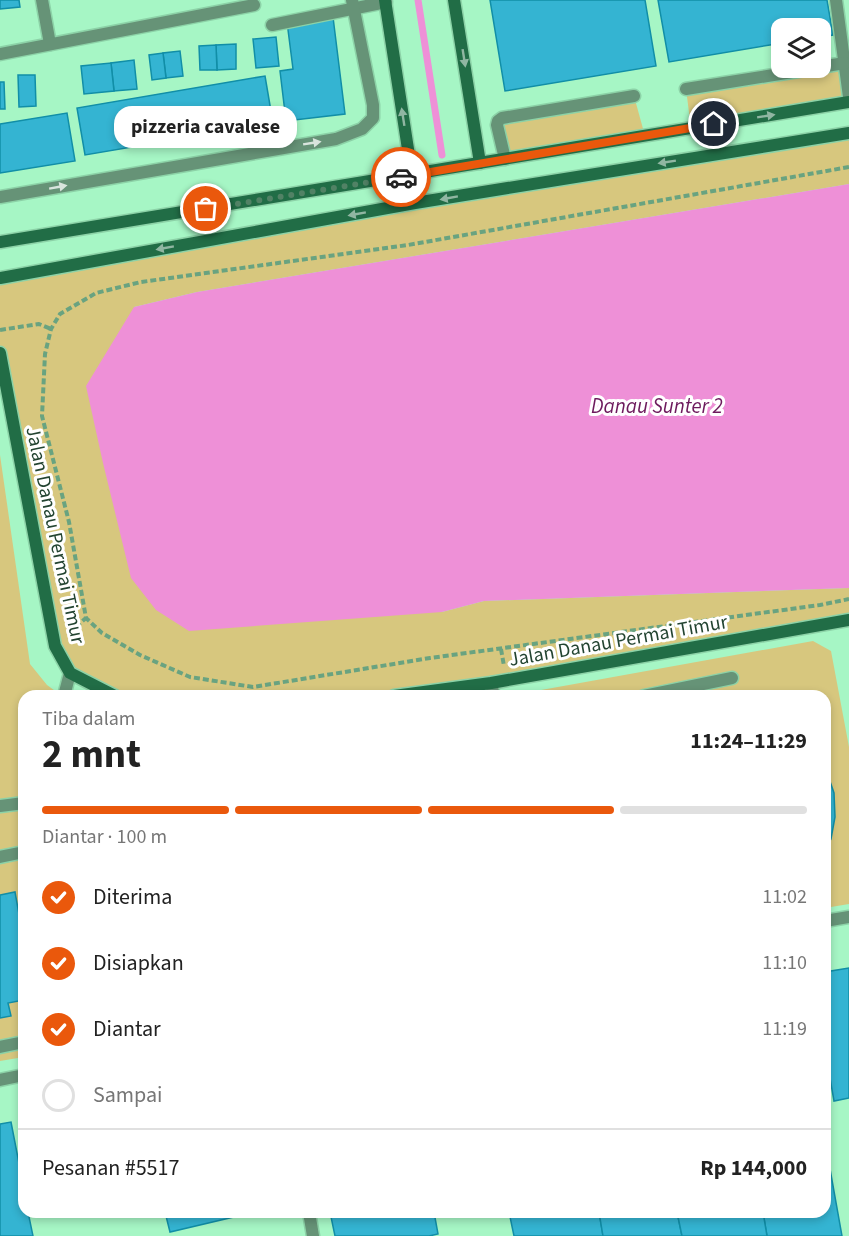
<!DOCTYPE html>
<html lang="id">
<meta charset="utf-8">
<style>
body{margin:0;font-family:"Source Sans 3",sans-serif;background:#f2f2f2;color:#222;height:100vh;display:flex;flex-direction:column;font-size:22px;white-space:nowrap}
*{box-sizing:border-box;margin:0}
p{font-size:20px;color:#767676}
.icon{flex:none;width:33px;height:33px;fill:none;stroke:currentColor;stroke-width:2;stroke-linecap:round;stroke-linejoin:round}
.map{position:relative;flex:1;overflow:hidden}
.panel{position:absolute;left:18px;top:690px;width:813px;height:528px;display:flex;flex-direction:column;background:#fff;border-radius:18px;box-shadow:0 3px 9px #0003}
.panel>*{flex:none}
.fabs{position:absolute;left:771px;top:18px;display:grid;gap:12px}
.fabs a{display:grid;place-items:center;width:60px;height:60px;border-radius:12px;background:#fff;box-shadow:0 3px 9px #0003;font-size:30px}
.pin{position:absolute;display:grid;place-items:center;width:51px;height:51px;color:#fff;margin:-26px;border:3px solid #fff;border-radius:50%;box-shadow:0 2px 6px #0007}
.courier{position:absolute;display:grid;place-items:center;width:60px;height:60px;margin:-30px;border:4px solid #ea580c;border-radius:50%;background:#fff;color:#222;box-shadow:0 2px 8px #0007}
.bubble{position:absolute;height:42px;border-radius:18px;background:#fff;box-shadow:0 3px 9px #0003;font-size:20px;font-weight:700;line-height:42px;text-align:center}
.head em{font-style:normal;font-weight:700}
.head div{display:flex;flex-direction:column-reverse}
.head{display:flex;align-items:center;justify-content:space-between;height:102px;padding:0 24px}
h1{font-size:39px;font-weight:700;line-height:45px}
.bar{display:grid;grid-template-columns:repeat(4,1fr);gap:9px 6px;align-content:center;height:72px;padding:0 24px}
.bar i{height:8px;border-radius:4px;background:#e0e0e0}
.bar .active{background:#ea580c}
.bar p{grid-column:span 4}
.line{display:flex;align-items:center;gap:15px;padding:0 24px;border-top:2px solid #e0e0e0}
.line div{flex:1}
ol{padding:0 24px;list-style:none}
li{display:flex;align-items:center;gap:18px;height:66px}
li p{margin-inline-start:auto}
li .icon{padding:6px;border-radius:50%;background:#ea580c;color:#fff;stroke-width:4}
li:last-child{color:#767676}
li i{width:33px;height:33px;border:3px solid #e0e0e0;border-radius:50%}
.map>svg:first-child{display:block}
</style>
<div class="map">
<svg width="849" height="1236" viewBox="0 0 849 1236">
<rect width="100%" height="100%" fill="#a6f6c5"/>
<g fill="#d7c77e">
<polygon points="845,63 849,97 691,128 686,89"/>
<polygon points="634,96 645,136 505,159 498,121"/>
<polygon points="849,133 849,184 197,292 134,307 442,612 484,601 849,588 849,619 663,652 375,696 118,696 70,673 55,646 0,353 0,279"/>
<polygon points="0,455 30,664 47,685 62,696 24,696 24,1057 0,1061"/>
<polygon points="813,641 831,651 849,747 849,904 825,908 825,696 508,696"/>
</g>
<polygon fill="#ee90d7" points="849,184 849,588 484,601 442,612 189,631 156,610 131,578 103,463 86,386 134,307 197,292"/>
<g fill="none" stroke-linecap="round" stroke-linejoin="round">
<polyline stroke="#ee90d7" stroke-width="7" points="418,0 442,155"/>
</g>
<g fill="#34b4d2" stroke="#118ea7" stroke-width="1.5">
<polygon points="0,0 19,0 20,7 0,9"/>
<polygon points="490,0 645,0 656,66 505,91"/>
<polygon points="658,0 827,0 833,35 820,37 820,28 782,28 782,43 669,62"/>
<polygon points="333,17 345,114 286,121 280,71 293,69 287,22"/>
<polygon points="276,37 279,66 256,68 253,39"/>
<polygon points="236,44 236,69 217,70 216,45"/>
<polygon points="216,45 217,70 200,70 199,46"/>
<polygon points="180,51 183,76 166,78 163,53"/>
<polygon points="163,53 166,78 152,80 149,55"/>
<polygon points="134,60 137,89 114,91 111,63"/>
<polygon points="111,63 114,91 84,94 81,66"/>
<polygon points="18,75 35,75 36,106 19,107"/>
<polygon points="265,76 273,123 85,155 77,108"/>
<polygon points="0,82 4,82 5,109 0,109"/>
<polygon points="67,113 75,161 0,173 0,124"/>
<polygon points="825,767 834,793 835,817 831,839 825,850"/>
<polygon points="15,892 22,931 24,930 24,1000 8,1003 11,1016 0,1018 0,895"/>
<polygon points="849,968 849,1098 834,1101 826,1055 825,1055 825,972"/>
<polygon points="11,1122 24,1189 24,1212 28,1212 33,1236 0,1236 0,1124"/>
<polygon points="825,1141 842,1236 767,1236 763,1212 825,1212"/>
<polygon points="165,1212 255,1212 170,1232"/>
<polygon points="330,1212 434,1212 438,1234 429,1236 335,1236"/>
<polygon points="509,1212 599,1212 603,1236 514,1236"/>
<polygon points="599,1212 677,1212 682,1236 603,1236"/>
<polygon points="677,1212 763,1212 767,1236 682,1236"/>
</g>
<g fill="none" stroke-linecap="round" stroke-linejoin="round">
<defs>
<g id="lane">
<polyline points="836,0 849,97"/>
<polyline points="272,25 386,2"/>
<polyline points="820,67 845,63"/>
<polyline points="686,89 817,68"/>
<polyline points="505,159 497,125 498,121 502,118 634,96"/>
<polyline points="0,197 336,139 362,129 373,118 373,105 352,0"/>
<polyline points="491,683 494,696"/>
<polyline points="644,696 732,678"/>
</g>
<g id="street">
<polyline points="42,0 50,44"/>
<polyline points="0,54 254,5"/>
<polyline points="64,696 70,673"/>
<polyline points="0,806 24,803"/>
<polyline points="0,857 24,852"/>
<polyline points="825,921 849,917"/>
<polyline points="0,1047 24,1042"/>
<polyline points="0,1080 24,1075"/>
<polyline points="309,1212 313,1236"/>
</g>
<g id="secondary">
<polyline points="385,0 412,175"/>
<polyline points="454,0 480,163"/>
<polyline points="0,242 849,102"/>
<polyline points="0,278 415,203 849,133"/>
<polyline points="0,353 55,646 70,673 115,696"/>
<polyline points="394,696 491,683 849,620"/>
</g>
</defs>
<use href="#lane" stroke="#8cd2a7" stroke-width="15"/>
<use href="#street" stroke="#8cd2a7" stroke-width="15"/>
<use href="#secondary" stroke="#8cd2a7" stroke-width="15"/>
<g stroke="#69a380" stroke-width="4" stroke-dasharray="6 3" stroke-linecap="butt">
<polyline points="849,167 408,245 141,282 96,293 60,314 51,329 45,354 42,416 69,522 86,618 102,633 140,655 190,677 253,687 430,658 820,605 849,599"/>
<polyline points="0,330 39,324 51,329"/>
<polyline points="69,633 86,618"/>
<polyline points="501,649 504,666"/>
</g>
<use href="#lane" stroke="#669377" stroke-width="12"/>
<use href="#street" stroke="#669377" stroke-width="12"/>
<use href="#secondary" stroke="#216d46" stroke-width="12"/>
</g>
<defs><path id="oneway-solid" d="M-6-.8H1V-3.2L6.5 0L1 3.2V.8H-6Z" transform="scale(1.5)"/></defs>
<g fill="#90b6a2">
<use href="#oneway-solid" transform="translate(464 58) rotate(81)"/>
<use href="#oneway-solid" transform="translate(766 116) rotate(-9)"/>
<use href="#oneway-solid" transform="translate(403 117) rotate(-99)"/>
<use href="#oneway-solid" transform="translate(667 162) rotate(171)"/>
<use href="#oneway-solid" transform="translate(449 198) rotate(170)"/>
<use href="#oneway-solid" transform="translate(357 214) rotate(170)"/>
<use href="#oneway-solid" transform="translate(165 248) rotate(170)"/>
</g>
<g fill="#d9e4dd">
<use href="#oneway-solid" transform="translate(312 143) rotate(-9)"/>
<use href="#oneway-solid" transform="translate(58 187) rotate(-10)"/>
</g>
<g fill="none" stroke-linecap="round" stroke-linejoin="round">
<polyline stroke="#518265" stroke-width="6" stroke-dasharray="0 10.8" points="206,209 401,177"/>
<polyline stroke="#ea580c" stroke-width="8" points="401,177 714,124"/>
</g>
<g text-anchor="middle" stroke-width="6" stroke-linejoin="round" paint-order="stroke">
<g font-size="20" fill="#234431" stroke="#fff">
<text transform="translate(56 535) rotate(78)" y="7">Jalan Danau Permai Timur</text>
<text transform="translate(618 640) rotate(-10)" y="7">Jalan Danau Permai Timur</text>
</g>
<g font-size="21" font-style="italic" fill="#6d1a5d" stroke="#fff">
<text x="657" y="413">Danau Sunter 2</text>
</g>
</g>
</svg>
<div class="fabs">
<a><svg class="icon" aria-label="layers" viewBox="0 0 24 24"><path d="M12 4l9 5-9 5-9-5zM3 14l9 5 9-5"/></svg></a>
</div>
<div class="pin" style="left:206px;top:209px;background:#ea580c"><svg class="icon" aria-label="bag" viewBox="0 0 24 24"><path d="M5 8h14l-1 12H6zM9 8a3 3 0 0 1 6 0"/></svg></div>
<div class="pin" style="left:714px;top:124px;background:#1f2937"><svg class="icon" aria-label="home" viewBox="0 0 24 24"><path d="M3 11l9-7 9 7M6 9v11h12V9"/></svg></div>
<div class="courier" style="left:401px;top:177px"><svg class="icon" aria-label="car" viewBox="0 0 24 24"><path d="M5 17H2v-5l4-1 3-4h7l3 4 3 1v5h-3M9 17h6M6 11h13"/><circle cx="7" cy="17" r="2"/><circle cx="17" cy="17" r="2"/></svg></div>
<div class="bubble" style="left:114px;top:106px;width:183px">pizzeria cavalese</div>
<section class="panel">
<div class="head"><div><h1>2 mnt</h1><p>Tiba dalam</p></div><em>11:24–11:29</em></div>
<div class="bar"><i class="active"></i><i class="active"></i><i class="active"></i><i></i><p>Diantar · 100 m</p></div>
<ol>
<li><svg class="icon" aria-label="check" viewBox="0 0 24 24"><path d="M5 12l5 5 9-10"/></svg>Diterima<p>11:02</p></li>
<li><svg class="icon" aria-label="check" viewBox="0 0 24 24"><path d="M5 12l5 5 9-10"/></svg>Disiapkan<p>11:10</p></li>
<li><svg class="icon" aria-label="check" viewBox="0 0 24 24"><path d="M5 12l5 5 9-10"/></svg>Diantar<p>11:19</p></li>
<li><i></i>Sampai</li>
</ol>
<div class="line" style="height:78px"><div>Pesanan #5517</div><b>Rp 144,000</b></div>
</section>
</div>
